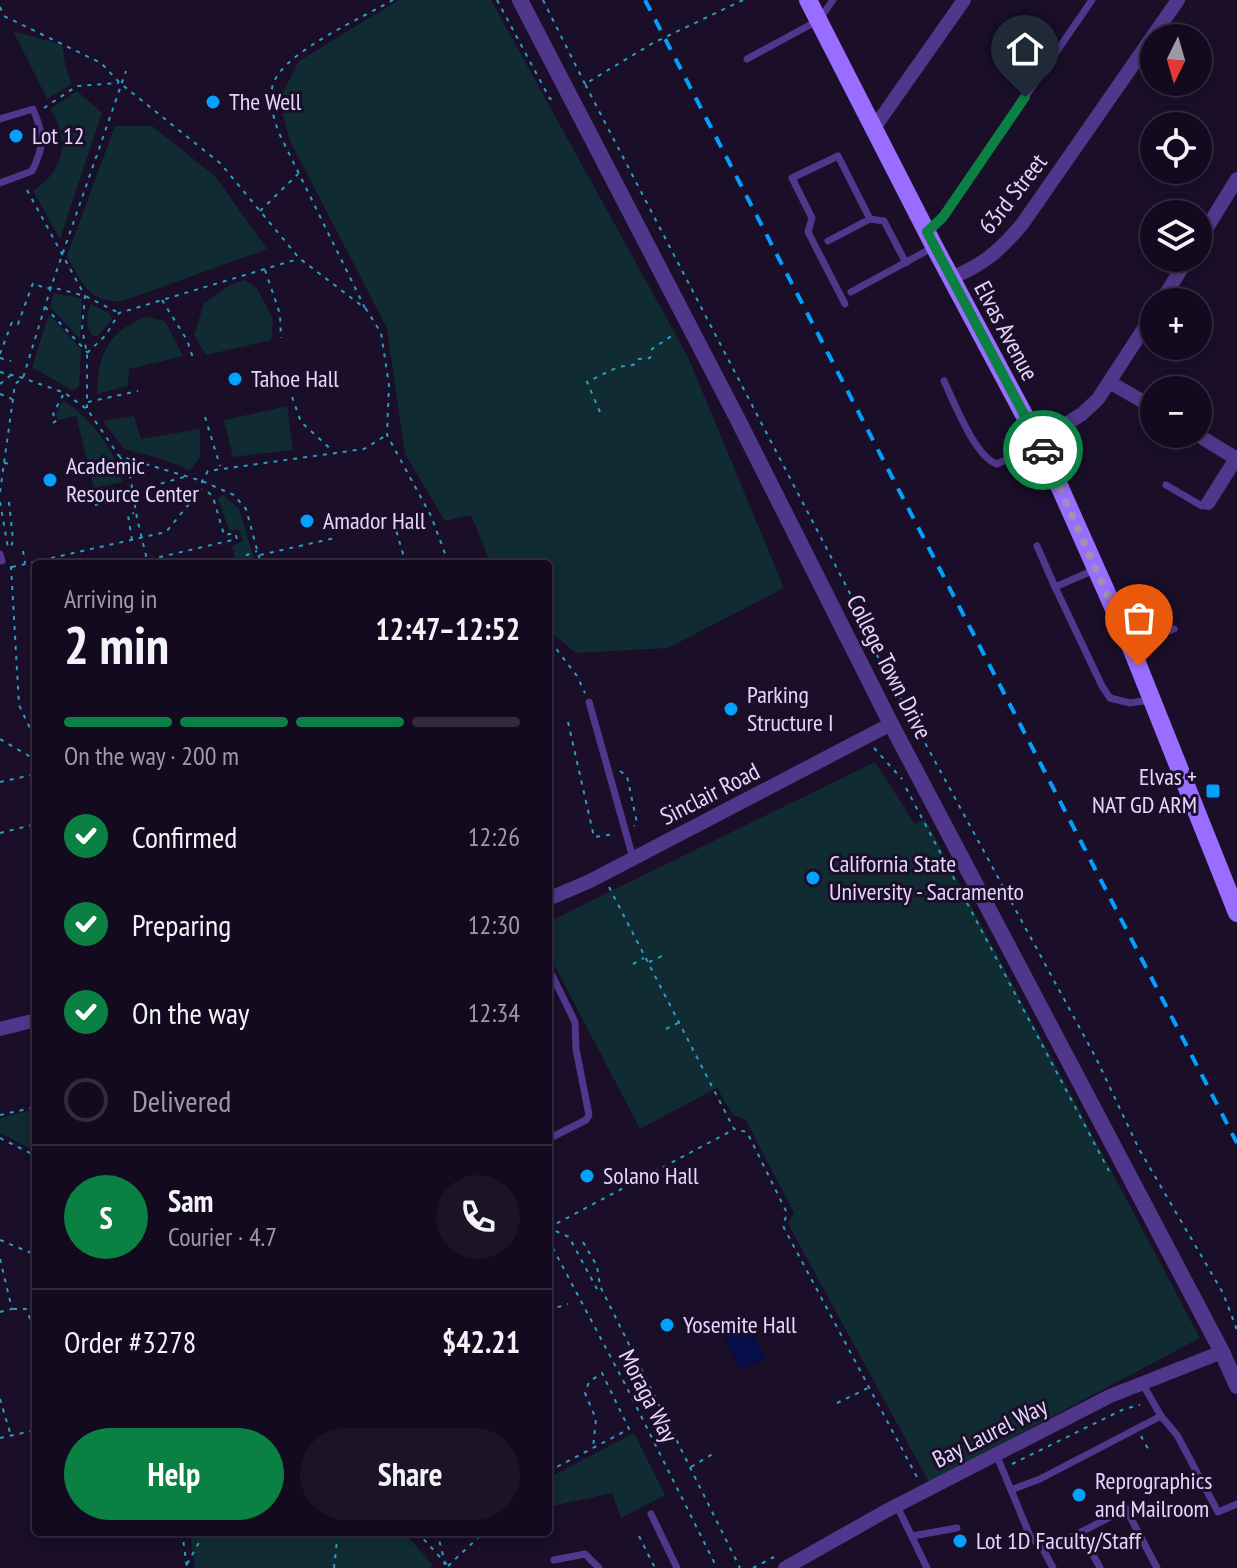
<!DOCTYPE html>
<meta charset="utf-8">
<style>
body{margin:0;font-family:"PT Sans Narrow",sans-serif;background:#1d1328;color:#f1f3f6;height:100vh;display:flex;flex-direction:column;font-size:30px;white-space:nowrap}
*{box-sizing:border-box;margin:0}
p{font-size:26px;color:#9d9aa4}
.icon{flex:none;width:44px;height:44px;fill:none;stroke:currentColor;stroke-width:2;stroke-linecap:round;stroke-linejoin:round}
.map{position:relative;flex:1;overflow:hidden}
.side{position:absolute;left:32px;top:560px;width:520px;height:976px;display:flex;flex-direction:column;background:#140a1f;border-radius:8px;box-shadow:0 4px 12px #0003,0 0 0 2px #332b3d}
.side>*{flex:none}
.needle{width:52px;rotate:185deg}
.controls{position:absolute;left:1140px;top:24px;display:grid;gap:16px}
.controls a{display:grid;place-items:center;width:72px;height:72px;border-radius:50%;background:#140a1f;box-shadow:0 4px 12px #0003,0 0 0 2px #332b3d;font-size:40px}
.pin{position:absolute;display:grid;place-items:center;width:68px;height:68px;color:#fff;margin:-82px -34px;border-radius:50% 50% 50% 0;rotate:-45deg;box-shadow:0 0 8px #0007}
.pin .icon{rotate:45deg}
.courier{position:absolute;display:grid;place-items:center;width:80px;height:80px;margin:-40px;border:6px solid #0b8043;border-radius:50%;background:#fff;color:#222;box-shadow:0 2px 10px #0007}
.headline em{font-style:normal;font-weight:800}
.headline div{display:flex;flex-direction:column-reverse}
.headline{display:flex;align-items:center;justify-content:space-between;height:136px;padding:0 32px}
h1{font-size:52px;font-weight:800;line-height:60px}
.bar{display:grid;grid-template-columns:repeat(4,1fr);gap:12px 8px;align-content:center;height:96px;padding:0 32px}
.bar i{height:10px;border-radius:6px;background:#332b3d}
.bar .on{background:#0b8043}
.bar p{grid-column:span 4}
.line{display:flex;align-items:center;gap:20px;padding:0 32px;border-top:2px solid #332b3d}
.line div{flex:1}
.round{display:grid;place-items:center;flex:none;width:84px;height:84px;border-radius:42px;background:#1d1328}
ol{padding:0 32px;list-style:none}
li{display:flex;align-items:center;gap:24px;height:88px}
li p{margin-inline-start:auto}
li .icon{padding:8px;border-radius:50%;background:#0b8043;color:#fff;stroke-width:4}
li:last-child{color:#9d9aa4}
li i{width:44px;height:44px;border:4px solid #332b3d;border-radius:50%}
.primary-button{display:flex;gap:16px;margin-top:auto;padding:16px 32px}
.primary-button a{flex:1;height:92px;border-radius:48px;background:#0b8043;color:#fff;font-size:32px;font-weight:800;line-height:92px;text-align:center}
.primary-button a+a{background:#1d1328;color:#f1f3f6}
.map>svg:first-child{display:block}
</style>
<div class="map">
<svg width="1237" height="1568" viewBox="0 0 1237 1568">
<rect width="100%" height="100%" fill="#1a0e29"/>
<g fill="#112b33">
<polygon points="399,0 491,0 688,357 784,588 668,648 576,653 548,630 548,564 491,564 471,515 445,521 405,454 387,328 290,141 279,100 299,61"/>
<polygon points="13,31 62,45 66,68 72,84 47,99"/>
<path d="M77 91 102 113 60 239 33 191C64 171 71 140 50 109Z"/>
<path d="M115 126H152L215 176 267 249 123 301C89 304 82 282 67 256Z"/>
<polygon points="245,280 257,288 273,319 271,340 206,355 194,335 204,303 230,285"/>
<polygon points="54,293 82,299 80,339 50,307"/>
<path d="M91 304 110 314 112 319 98 336H93C85 329 86 314 91 304Z"/>
<polygon points="49,314 81,349 79,387 72,390 32,367"/>
<path d="M145 317 165 321 183 356 129 369 128 386 97 394C98 355 107 333 145 317Z"/>
<path d="M63 400C90 417 116 451 123 482L94 488 76 416 58 420 56 414Z"/>
<polygon points="287,406 293,450 233,457 224,420"/>
<polygon points="134,416 141,439 200,429 200,457 190,470 159,458 124,449 103,421"/>
<polygon points="223,495 239,509 256,564 236,564 232,546 243,541 239,530 229,530 218,499"/>
<polygon points="875,762 915,824 925,819 1200,1338 929,1482 788,1224 794,1213 746,1120 733,1115 717,1088 640,1129 548,953 548,922"/>
<polygon points="36,1109 36,1151 0,1133 0,1118"/>
<polygon points="634,1433 665,1495 621,1518 612,1493 548,1507 550,1477"/>
<polygon points="190,1532 404,1532 433,1565 430,1568 195,1568"/>
</g>
<polygon fill="#070d49" points="743,1316 766,1358 740,1369 721,1329"/>
<g fill="none" stroke-linecap="round" stroke-linejoin="round">
<g stroke="#28a0c1" stroke-width="2" stroke-dasharray="4 6" stroke-linecap="butt">
<polyline points="497,0 550,99 553,98"/>
<polyline points="543,0 585,84 581,86"/>
<polyline points="743,0 653,43 585,84 856,605 864,631 910,716 907,717"/>
<polyline points="0,7 4,16 101,63 120,83 221,164 299,258 366,309 381,333 389,385 387,435 431,516 449,564"/>
<polyline points="44,108 77,86 119,83"/>
<polyline points="27,190 85,296 82,329 87,353 87,408"/>
<polyline points="260,211 298,174"/>
<polyline points="265,270 280,314 281,338"/>
<polyline points="162,300 187,340 193,358"/>
<polyline points="45,307 87,352"/>
<path d="M365 308 278 131C273 114 267 99 274 82 286 51 364 17 393 0"/>
<polyline points="87,353 106,335 119,313 298,259"/>
<polyline points="0,354 12,322 18,324 33,283 47,289 51,287 85,296 117,312"/>
<polyline points="0,358 11,361"/>
<polyline points="0,372 23,378 65,393 74,400 87,409 119,456 202,481 234,495 246,509 261,564"/>
<polyline points="0,384 11,375"/>
<polyline points="0,394 12,399"/>
<polyline points="292,397 301,422 333,451"/>
<polyline points="88,402 138,391"/>
<polyline points="600,412 587,382 618,367 633,365 638,359 650,358 652,349 676,333"/>
<polyline points="205,417 220,466"/>
<polyline points="53,423 57,420 53,414 63,395"/>
<polyline points="120,457 130,475 137,518 148,564"/>
<polyline points="4,463 13,464"/>
<polyline points="0,492 15,384 23,378 51,287 126,71"/>
<polyline points="0,502 8,548"/>
<polyline points="9,502 13,540 10,551"/>
<polyline points="95,505 145,493 156,485 184,477"/>
<polyline points="132,540 128,515 134,513"/>
<polyline points="23,551 25,563"/>
<polyline points="260,555 335,538"/>
<polyline points="130,564 237,539 235,533 224,535 213,497 204,488"/>
<polyline points="244,564 244,556 257,551"/>
<polyline points="406,564 394,523 430,517"/>
<polyline points="11,566 19,705 36,741"/>
<polyline points="12,567 166,532 203,487 202,481 208,471 364,449 385,436"/>
<polyline points="36,579 30,581 32,587 36,586"/>
<polyline points="548,646 554,646 577,676 585,693"/>
<polyline points="911,717 1096,1058 1139,1149 1223,1293 1237,1330"/>
<polyline points="568,722 594,837 615,834"/>
<polyline points="0,739 36,760"/>
<polyline points="874,748 902,779"/>
<polyline points="620,771 627,776 637,823 634,826"/>
<polyline points="0,782 36,774"/>
<polyline points="906,788 1109,1171"/>
<polyline points="0,833 36,824"/>
<polyline points="609,887 734,1129 747,1132 787,1213 783,1226 918,1479"/>
<polyline points="649,962 662,956"/>
<polyline points="633,964 644,958"/>
<polyline points="666,1029 678,1023"/>
<polyline points="0,1115 36,1107"/>
<polyline points="0,1138 36,1156"/>
<polyline points="548,1225 553,1230 569,1237 597,1289"/>
<polyline points="548,1228 733,1130"/>
<polyline points="548,1239 625,1384 717,1568"/>
<polyline points="0,1240 36,1255"/>
<polyline points="583,1242 597,1266 600,1286 740,1568"/>
<polyline points="0,1259 12,1309 0,1312"/>
<polyline points="13,1309 26,1309 31,1321 36,1320"/>
<polyline points="548,1310 568,1304"/>
<polyline points="0,1399 11,1436"/>
<polyline points="837,1403 868,1388"/>
<polyline points="1141,1436 1148,1449"/>
<polyline points="0,1438 36,1430"/>
<polyline points="1012,1464 1124,1409 1140,1405"/>
<polyline points="691,1467 714,1453"/>
<polyline points="548,1470 553,1469 629,1429 602,1373 589,1382 585,1393 596,1419 593,1448"/>
<polyline points="182,1532 187,1568"/>
<polyline points="417,1532 450,1568"/>
<polyline points="437,1532 445,1563 440,1568"/>
<polyline points="639,1536 655,1568"/>
<polyline points="187,1564 205,1532"/>
<polyline points="448,1566 484,1532"/>
<polyline points="334,1568 338,1532"/>
<polyline points="753,1568 774,1557"/>
</g>
<g stroke="#51378b" stroke-width="7">
<polyline points="747,59 819,20 833,0"/>
<path d="M0 119 33 109C44 135 45 145 32 171L0 183"/>
<polyline points="929,230 943,217 1092,0"/>
<polyline points="828,241 870,219 884,221 906,263"/>
<polyline points="851,292 932,248"/>
<polyline points="845,304 808,232 812,218 792,178 838,156 870,219"/>
<path d="M944 381C954 402 975 457 997 464L1037 445"/>
<polyline points="1166,485 1202,506 1208,503"/>
<polyline points="1037,546 1055,587"/>
<polyline points="0,554 2,561"/>
<polyline points="1094,570 1055,587 1102,686 1110,698 1130,703 1150,700"/>
<polyline points="1131,645 1174,629"/>
<polyline points="589,702 633,858"/>
<polyline points="548,967 575,1022 576,1049 589,1115 586,1120 548,1139"/>
<polyline points="1161,1416 1177,1435 1218,1512 1237,1504"/>
<polyline points="996,1454 1011,1490 1040,1479 1161,1416 1142,1383"/>
<polyline points="1011,1490 1030,1536 1044,1551 1053,1568"/>
<polyline points="897,1506 927,1568"/>
<polyline points="651,1514 677,1568"/>
<polyline points="1081,1532 1100,1568"/>
<polyline points="912,1536 957,1528"/>
<polyline points="1044,1551 1126,1509 1157,1568"/>
<polyline points="554,1560 585,1554 599,1568"/>
</g>
<g stroke="#51378b" stroke-width="14">
<polyline points="874,128 964,0"/>
<polyline points="1198,242 1237,179"/>
<path d="M951 278C983 265 1001 250 1023 223L1178 0"/>
<polyline points="1161,302 1188,258"/>
<polyline points="1111,383 1154,408"/>
<polyline points="1196,434 1237,459"/>
<polyline points="1038,442 1082,414 1098,399 1154,313"/>
<polyline points="1208,503 1237,457"/>
<polyline points="548,899 590,881 891,724"/>
<polyline points="0,1029 36,1020"/>
<polyline points="785,1568 886,1511 1110,1396 1222,1352"/>
</g>
<polyline stroke="#51378b" stroke-width="16" points="520,0 736,416 891,724 1222,1352 1237,1386"/>
<polyline stroke="#996dff" stroke-width="18" points="808,0 934,246 1045,454 1130,645 1237,913"/>
<polyline stroke="#02a0ff" stroke-width="4" stroke-dasharray="12 10" stroke-linecap="butt" points="645,0 1237,1143"/>
</g>
<g fill="none" stroke-linecap="round" stroke-linejoin="round">
<polyline stroke="#9f90b4" stroke-width="8" stroke-dasharray="0 14.4" points="1043,450 1139,666"/>
<polyline stroke="#0b8043" stroke-width="10" points="1025,97 943,217 927,232 1043,450"/>
</g>
<g fill="#02a0ff" stroke="#1a0e29" stroke-width="3">
<circle cx="213" cy="102" r="8"/>
<circle cx="16" cy="136" r="8"/>
<circle cx="235" cy="379" r="8"/>
<circle cx="50" cy="480" r="8"/>
<circle cx="307" cy="521" r="8"/>
<circle cx="731" cy="709" r="8"/>
<rect x="1205" y="783" width="16" height="16" rx="4"/>
<circle cx="813" cy="878" r="8"/>
<circle cx="587" cy="1176" r="8"/>
<circle cx="667" cy="1325" r="8"/>
<circle cx="1079" cy="1495" r="8"/>
<circle cx="960" cy="1541" r="8"/>
</g>
<g text-anchor="middle" stroke-width="6" stroke-linejoin="round" paint-order="stroke">
<g font-size="24" fill="#e6d6ff" stroke="#1a0e29" text-anchor="start">
<text x="229" y="110">The Well</text>
<text x="32" y="144">Lot 12</text>
<text x="251" y="387">Tahoe Hall</text>
<text x="66" y="474">Academic<tspan x="66" dy="28">Resource Center</tspan></text>
<text x="323" y="529">Amador Hall</text>
<text x="747" y="703">Parking<tspan x="747" dy="28">Structure I</tspan></text>
<text x="1197" y="785" text-anchor="end">Elvas +<tspan x="1197" dy="28">NAT GD ARM</tspan></text>
<text x="829" y="872">California State<tspan x="829" dy="28">University - Sacramento</tspan></text>
<text x="603" y="1184">Solano Hall</text>
<text x="683" y="1333">Yosemite Hall</text>
<text x="1095" y="1489">Reprographics<tspan x="1095" dy="28">and Mailroom</tspan></text>
<text x="976" y="1549">Lot 1D Faculty/Staff</text>
</g>
<g font-size="24" fill="#e6d6ff" stroke="#1a0e29">
<text transform="translate(1013 194) rotate(-52)" y="8">63rd Street</text>
<text transform="translate(1006 331) rotate(62)" y="8">Elvas Avenue</text>
<text transform="translate(889 667) rotate(63)" y="8">College Town Drive</text>
<text transform="translate(710 794) rotate(-27)" y="8">Sinclair Road</text>
<text transform="translate(648 1396) rotate(63)" y="8">Moraga Way</text>
<text transform="translate(990 1433) rotate(-27)" y="8">Bay Laurel Way</text>
</g>
</g>
</svg>
<div class="controls">
<a><svg class="needle" viewBox="-14 -14 28 28"><path d="M0-13l5 13h-10z" fill="#e53935"/><path d="M0 13l5-13h-10z" fill="#9d9aa4"/></svg></a>
<a><svg class="icon" aria-label="locate" viewBox="0 0 24 24"><circle cx="12" cy="12" r="6"/><path d="M12 2v4M12 18v4M2 12h4M18 12h4"/></svg></a>
<a><svg class="icon" aria-label="layers" viewBox="0 0 24 24"><path d="M12 4l9 5-9 5-9-5zM3 14l9 5 9-5"/></svg></a>
<a>+</a>
<a>−</a>
</div>
<div class="pin" style="left:1139px;top:666px;background:#ea580c"><svg class="icon" aria-label="bag" viewBox="0 0 24 24"><path d="M5 8h14l-1 12H6zM9 8a3 3 0 0 1 6 0"/></svg></div>
<div class="pin" style="left:1025px;top:97px;background:#1f2937"><svg class="icon" aria-label="home" viewBox="0 0 24 24"><path d="M3 11l9-7 9 7M6 9v11h12V9"/></svg></div>
<div class="courier" style="left:1043px;top:450px"><svg class="icon" aria-label="car" viewBox="0 0 24 24"><path d="M5 17H2v-5l4-1 3-4h7l3 4 3 1v5h-3M9 17h6M6 11h13"/><circle cx="7" cy="17" r="2"/><circle cx="17" cy="17" r="2"/></svg></div>
<section class="side">
<div class="headline"><div><h1>2 min</h1><p>Arriving in</p></div><em>12:47–12:52</em></div>
<div class="bar"><i class="on"></i><i class="on"></i><i class="on"></i><i></i><p>On the way · 200 m</p></div>
<ol>
<li><svg class="icon" aria-label="check" viewBox="0 0 24 24"><path d="M5 12l5 5 9-10"/></svg>Confirmed<p>12:26</p></li>
<li><svg class="icon" aria-label="check" viewBox="0 0 24 24"><path d="M5 12l5 5 9-10"/></svg>Preparing<p>12:30</p></li>
<li><svg class="icon" aria-label="check" viewBox="0 0 24 24"><path d="M5 12l5 5 9-10"/></svg>On the way<p>12:34</p></li>
<li><i></i>Delivered</li>
</ol>
<div class="line" style="height:144px"><b class="round" style="background:#0b8043;color:#fff">S</b><div><b>Sam</b><p>Courier · 4.7</p></div><a class="round"><svg class="icon" aria-label="phone" viewBox="0 0 24 24"><path d="M5 4h4l2 5-3 2q2 4 5 5l2-3 5 2v4C11 20 4 13 5 4z"/></svg></a></div>
<div class="line" style="height:104px"><div>Order #3278</div><b>$42.21</b></div>
<div class="primary-button"><a>Help</a><a>Share</a></div>
</section>
</div>
